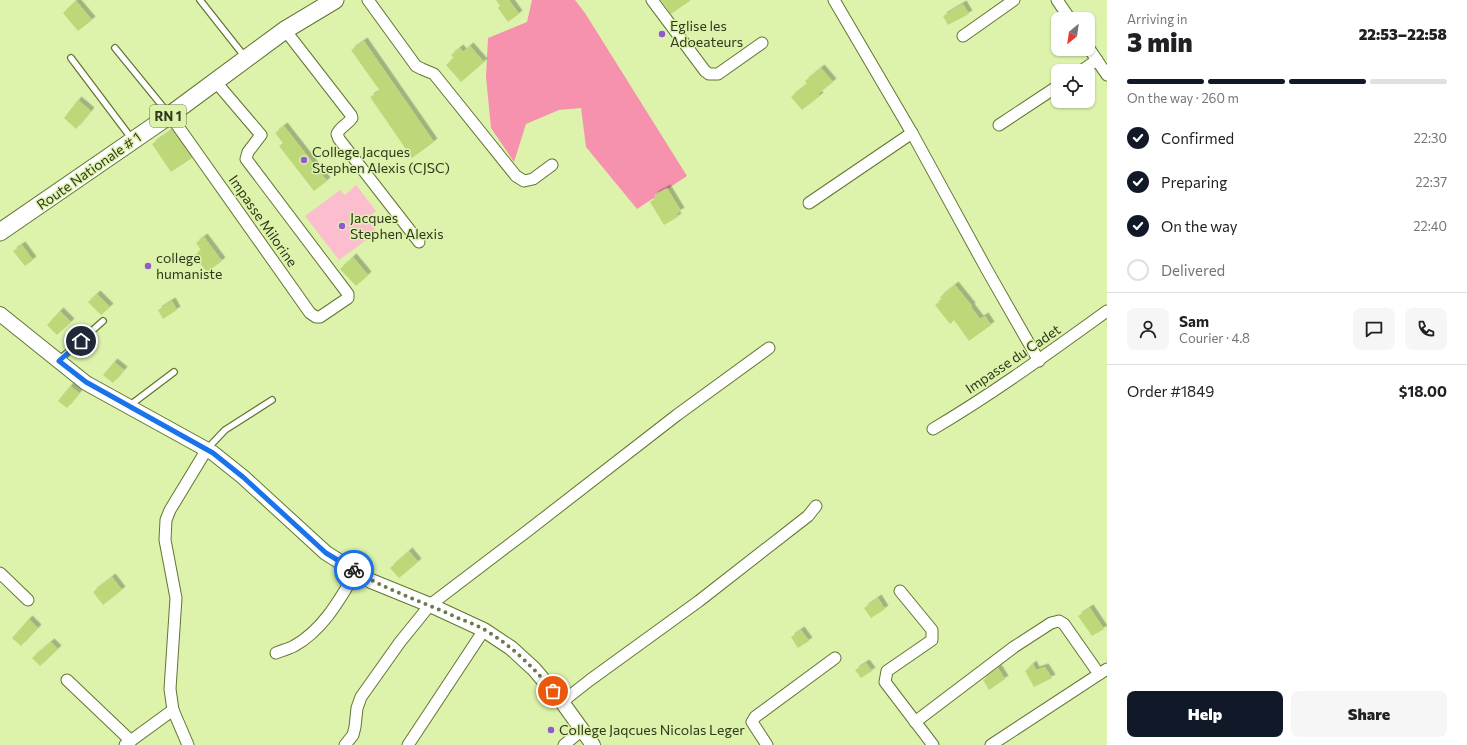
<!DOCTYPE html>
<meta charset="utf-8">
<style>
body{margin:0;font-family:Commissioner,sans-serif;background:#f6f6f6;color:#202124;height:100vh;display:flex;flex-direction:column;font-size:15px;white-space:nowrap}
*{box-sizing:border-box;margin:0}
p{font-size:13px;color:#757577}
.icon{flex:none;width:22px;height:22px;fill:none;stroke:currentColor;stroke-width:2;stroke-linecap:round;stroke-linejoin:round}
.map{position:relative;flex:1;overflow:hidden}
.sheet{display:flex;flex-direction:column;background:#fff;width:360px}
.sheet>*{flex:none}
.needle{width:26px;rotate:209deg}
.fabs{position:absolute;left:1051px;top:12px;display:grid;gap:8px}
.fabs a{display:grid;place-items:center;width:44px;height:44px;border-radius:8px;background:#fff;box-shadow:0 1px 3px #0004;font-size:20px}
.pin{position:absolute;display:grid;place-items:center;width:34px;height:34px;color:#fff;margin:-17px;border:2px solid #fff;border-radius:50%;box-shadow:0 1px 4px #0007}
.courier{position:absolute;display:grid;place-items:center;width:40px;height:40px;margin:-20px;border:3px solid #1a73e8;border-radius:50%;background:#fff;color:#222;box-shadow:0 1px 5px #0007}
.headline em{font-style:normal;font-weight:800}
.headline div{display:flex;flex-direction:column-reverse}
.headline{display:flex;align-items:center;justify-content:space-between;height:68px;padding:0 20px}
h1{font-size:26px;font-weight:800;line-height:30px}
.bar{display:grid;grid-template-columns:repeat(4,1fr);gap:6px 4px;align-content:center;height:48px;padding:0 20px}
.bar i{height:5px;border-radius:3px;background:#e0e0e0}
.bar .on{background:#111827}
.bar p{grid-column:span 4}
.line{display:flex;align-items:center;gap:10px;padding:0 20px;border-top:1px solid #e0e0e0}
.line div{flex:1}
.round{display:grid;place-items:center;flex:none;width:42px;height:42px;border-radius:8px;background:#f6f6f6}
ol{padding:0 20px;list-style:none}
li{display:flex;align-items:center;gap:12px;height:44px}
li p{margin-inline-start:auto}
li .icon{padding:4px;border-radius:50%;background:#111827;color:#fff;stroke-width:4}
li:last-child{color:#757577}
li i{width:22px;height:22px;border:2px solid #e0e0e0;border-radius:50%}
.primary-button{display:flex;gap:8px;margin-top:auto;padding:8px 20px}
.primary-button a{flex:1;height:46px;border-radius:8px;background:#111827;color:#fff;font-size:16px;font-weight:800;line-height:46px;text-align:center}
.primary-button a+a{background:#f6f6f6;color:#202124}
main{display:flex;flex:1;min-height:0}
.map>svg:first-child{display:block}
</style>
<main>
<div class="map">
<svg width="1107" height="745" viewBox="0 0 1107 745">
<defs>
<filter id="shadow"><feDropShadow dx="3.5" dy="-3.5" stdDeviation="0" flood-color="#0004"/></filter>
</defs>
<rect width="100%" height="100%" fill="#ddf3ac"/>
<polygon fill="#fcbece" points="356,185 376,211 366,219 377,232 339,260 305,216 340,190 345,195"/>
<polygon fill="#f692ae" points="532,0 575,0 585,13 687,176 637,209 586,147 581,108 559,110 526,124 514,162 491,128 486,77 488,38 527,22"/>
<g fill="#bdd879" filter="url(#shadow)">
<polygon points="496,0 509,0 519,14 508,22 498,8 500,6"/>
<polygon points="661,0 691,0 671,14"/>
<polygon points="76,1 92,20 78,31 63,13"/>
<polygon points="963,4 969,14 948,25 943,16"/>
<polygon points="364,41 434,142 412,158 370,97 380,91 351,50"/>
<polygon points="470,46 484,62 461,82 446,65 454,58 451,55 460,48 463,52"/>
<polygon points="821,68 833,82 818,94 820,96 802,110 791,97 807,84 805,81"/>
<polygon points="78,100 91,111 76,129 64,118"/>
<polygon points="284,126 327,181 314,191 279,146 283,143 275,133"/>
<polygon points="172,130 192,158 171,172 152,144"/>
<polygon points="667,188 681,211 676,214 678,217 664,225 650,202 656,198 654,195"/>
<polygon points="204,237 222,261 207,272 194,256 201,250 196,243"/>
<polygon points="22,245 33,260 25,266 13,251"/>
<polygon points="353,257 368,275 356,286 340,269"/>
<polygon points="955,285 972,306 971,307 980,319 985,316 991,325 969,341 954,320 950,324 935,305 942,300 940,297"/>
<polygon points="97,294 110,307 101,315 88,302"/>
<polygon points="172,301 177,310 163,319 158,310"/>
<polygon points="60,311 71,322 57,335 47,325"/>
<polygon points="114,362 124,370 113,383 103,375"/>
<polygon points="70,386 79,393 67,408 58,401"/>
<polygon points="409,551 418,562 399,578 390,568"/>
<polygon points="112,577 122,590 103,605 93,592"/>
<polygon points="878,598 885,609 871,618 864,608"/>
<polygon points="1090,608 1104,629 1092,636 1078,616"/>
<polygon points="29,619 38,628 21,646 12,638"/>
<polygon points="801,630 809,641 798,648 791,637"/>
<polygon points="51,642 58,649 40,666 32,658"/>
<polygon points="866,663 872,671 861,678 855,670"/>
<polygon points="1033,664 1036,670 1045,667 1052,678 1034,687 1025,671"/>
<polygon points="998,668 1005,679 989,690 983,680"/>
</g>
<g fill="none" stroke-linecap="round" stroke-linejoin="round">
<defs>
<g id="service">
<polyline points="200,0 245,57"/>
<polyline points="115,48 168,113"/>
<polyline points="71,58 132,139"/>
<polyline points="59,360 103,321"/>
<polyline points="129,406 174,372"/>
<polyline points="207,449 225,430 272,400"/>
</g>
<g id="minor">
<polyline points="368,0 416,66 422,69 434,74 516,176 524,181 533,179 552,165"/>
<polyline points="652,0 705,71 709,74 718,74 762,43"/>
<polyline points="834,0 912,133 987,270 1039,361"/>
<polyline points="1057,0 1070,19"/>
<path d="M285 30 351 115 352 118C348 124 340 127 337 134L339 139 419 242"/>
<polyline points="963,36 1014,0"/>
<polyline points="1088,47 1107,75"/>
<polyline points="1081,71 1097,60"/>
<polyline points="170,115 310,313 316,317 320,317 348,298 348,294 246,159 248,152 261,135 215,81"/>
<polyline points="999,125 1058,86"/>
<polyline points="809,203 912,133"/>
<path d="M933 429C994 393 1050 352 1107 311"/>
<polyline points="0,573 28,600"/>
<polyline points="900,591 932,630 932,640 887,671 885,682 933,745"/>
<path d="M276 653C282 650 289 649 294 646 323 630 340 599 356 572"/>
<polyline points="67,680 131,741"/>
<polyline points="562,702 590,680 699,601 808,516 816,506"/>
<polyline points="915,722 1014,647 1051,623 1059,621 1064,624 1099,674"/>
<polyline points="125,745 173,710"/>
<polyline points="188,745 173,710 170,689 176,598 165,540 166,520 170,510 207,449"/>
<polyline points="345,745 353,735 355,727 357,708 361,697 400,642 430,605 526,532 677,415 769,348"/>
<polyline points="408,745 484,630"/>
<polyline points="564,745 582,730"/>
<polyline points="767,745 752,722 755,717 835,658"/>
<polyline points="991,745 1107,669"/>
</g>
<polyline id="tertiary" points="0,314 86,383 213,453 243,477 326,553 371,581 430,605 484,630 511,648 534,669 562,702 593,745"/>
<polyline id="primary" points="0,232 170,115 285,30 335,0"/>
</defs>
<use href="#service" stroke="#637532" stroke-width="8"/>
<use href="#minor" stroke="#637532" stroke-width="13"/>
<use href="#tertiary" stroke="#637532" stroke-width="16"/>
<use href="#primary" stroke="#637532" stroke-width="19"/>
<use href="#service" stroke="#fff" stroke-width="5.5"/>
<use href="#minor" stroke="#fff" stroke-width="11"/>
<use href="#tertiary" stroke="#fff" stroke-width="14"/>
<use href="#primary" stroke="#fff" stroke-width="17"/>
</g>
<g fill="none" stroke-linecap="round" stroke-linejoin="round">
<path stroke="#6d794e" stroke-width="4" stroke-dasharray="0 7.2" d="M354 570C387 591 425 602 460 619 468 622 477 625 485 630 512 646 533 667 553 691"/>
<polyline stroke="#1a73e8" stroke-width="5" points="81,341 59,361 86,382 213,453 243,477 326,553 354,570"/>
</g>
<g fill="#9059d1" stroke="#ddf3ac" stroke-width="1.5">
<circle cx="662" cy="34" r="4"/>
<circle cx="304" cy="160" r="4"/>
<circle cx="342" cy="226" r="4"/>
<circle cx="148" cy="266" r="4"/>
<circle cx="551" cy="730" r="4"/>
</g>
<g text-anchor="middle" stroke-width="3" stroke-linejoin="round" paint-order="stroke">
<rect fill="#ddf3ac" stroke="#647047" stroke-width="1" x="150" y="105" width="36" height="22" rx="3"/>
<g font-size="13" font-weight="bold" fill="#30381c">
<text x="168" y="121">RN 1</text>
</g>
<g font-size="14" fill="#30381c" stroke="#ddf3ac" text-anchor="start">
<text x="670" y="31">Eglise les<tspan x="670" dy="16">Adoeateurs</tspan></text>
<text x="312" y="157">College Jacques<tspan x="312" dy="16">Stephen Alexis (CJSC)</tspan></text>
<text x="350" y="223">Jacques<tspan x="350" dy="16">Stephen Alexis</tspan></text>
<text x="156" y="263">college<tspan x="156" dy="16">humaniste</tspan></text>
<text x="559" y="735">College Jaqcues Nicolas Leger</text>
</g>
<g font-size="14" fill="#30381c" stroke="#ddf3ac">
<text transform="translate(89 171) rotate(-35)" y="5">Route Nationale # 1</text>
<text transform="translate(263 221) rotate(55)" y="5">Impasse Milorine</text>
<text transform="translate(1013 359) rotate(-34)" y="5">Impasse du Cadet</text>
</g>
</g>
</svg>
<div class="fabs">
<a><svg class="needle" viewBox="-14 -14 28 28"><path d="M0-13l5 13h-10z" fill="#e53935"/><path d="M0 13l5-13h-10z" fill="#757577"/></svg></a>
<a><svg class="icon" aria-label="locate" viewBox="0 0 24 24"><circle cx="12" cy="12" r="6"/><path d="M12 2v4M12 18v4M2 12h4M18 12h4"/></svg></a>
</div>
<div class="pin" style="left:553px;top:691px;background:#ea580c"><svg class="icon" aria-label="bag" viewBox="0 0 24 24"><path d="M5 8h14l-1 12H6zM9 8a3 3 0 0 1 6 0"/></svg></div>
<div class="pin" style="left:81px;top:341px;background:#1f2937"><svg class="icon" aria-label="home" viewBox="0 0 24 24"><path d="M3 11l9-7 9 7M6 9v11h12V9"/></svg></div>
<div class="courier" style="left:354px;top:570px"><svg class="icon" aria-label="bike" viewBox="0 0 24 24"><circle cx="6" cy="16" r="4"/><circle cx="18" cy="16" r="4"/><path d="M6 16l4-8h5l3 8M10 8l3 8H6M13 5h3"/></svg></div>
</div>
<section class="sheet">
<div class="headline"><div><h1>3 min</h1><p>Arriving in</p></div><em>22:53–22:58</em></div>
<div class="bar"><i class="on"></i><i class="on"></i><i class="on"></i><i></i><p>On the way · 260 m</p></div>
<ol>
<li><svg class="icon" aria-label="check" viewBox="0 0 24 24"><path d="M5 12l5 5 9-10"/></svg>Confirmed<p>22:30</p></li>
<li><svg class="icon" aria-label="check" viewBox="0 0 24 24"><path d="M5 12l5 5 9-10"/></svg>Preparing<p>22:37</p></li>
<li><svg class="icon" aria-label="check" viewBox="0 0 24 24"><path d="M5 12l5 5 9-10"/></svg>On the way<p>22:40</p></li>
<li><i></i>Delivered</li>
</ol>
<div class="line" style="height:72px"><a class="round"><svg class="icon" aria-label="person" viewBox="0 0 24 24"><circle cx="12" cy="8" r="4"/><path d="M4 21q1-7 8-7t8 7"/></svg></a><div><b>Sam</b><p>Courier · 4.8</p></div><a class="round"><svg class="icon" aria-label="chat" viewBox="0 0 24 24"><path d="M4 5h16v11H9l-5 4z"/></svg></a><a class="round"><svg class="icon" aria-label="phone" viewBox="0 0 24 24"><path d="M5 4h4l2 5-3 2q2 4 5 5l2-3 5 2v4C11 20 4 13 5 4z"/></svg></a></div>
<div class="line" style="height:52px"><div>Order #1849</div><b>$18.00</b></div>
<div class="primary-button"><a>Help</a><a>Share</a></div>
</section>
</main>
